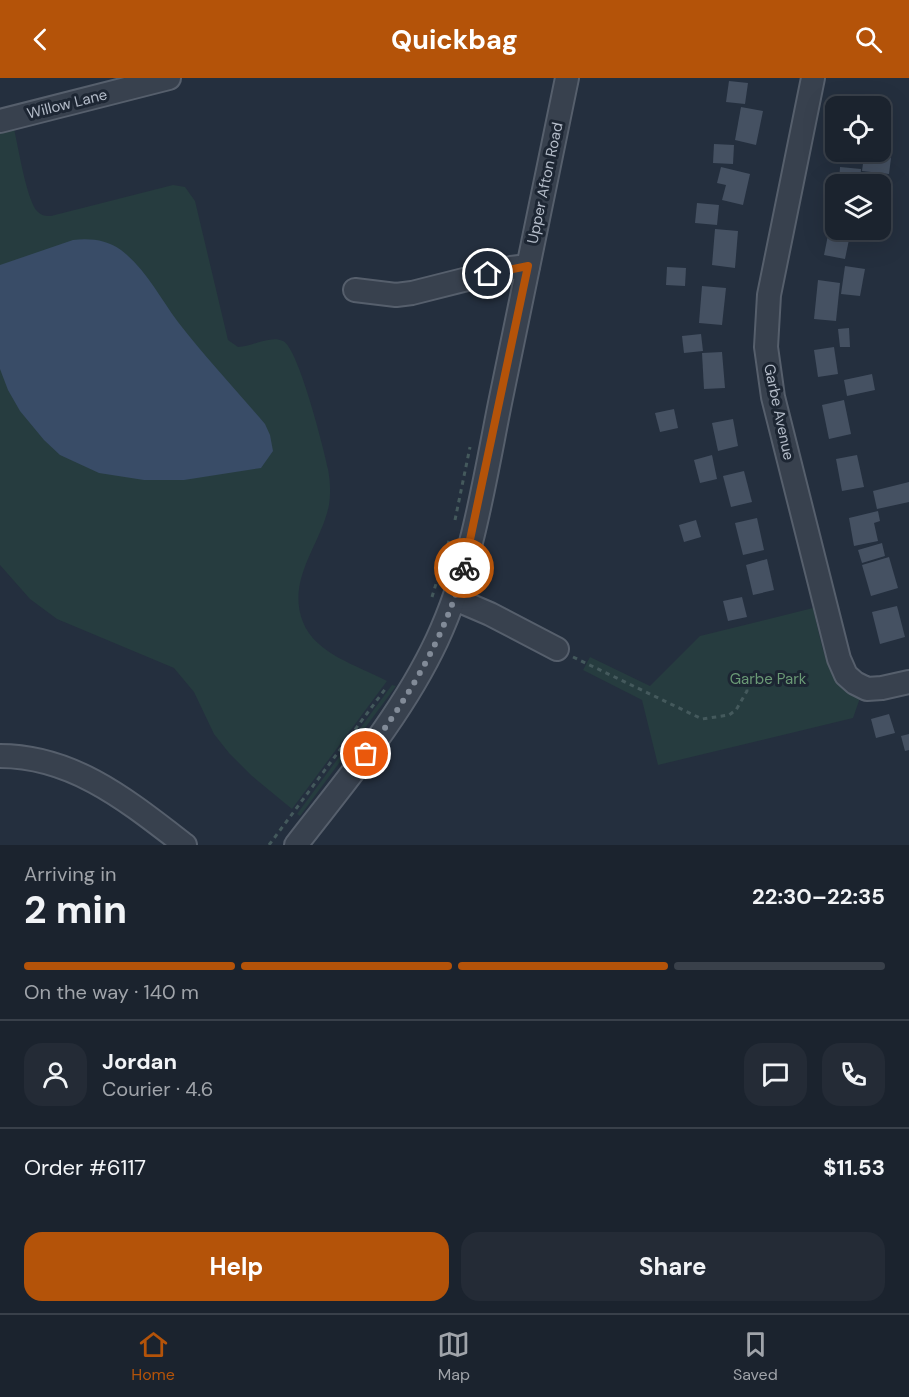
<!DOCTYPE html>
<meta charset="utf-8">
<style>
body{margin:0;font-family:"DM Sans",sans-serif;background:#242b36;color:#f1f3f6;height:100vh;display:flex;flex-direction:column;font-size:22px;white-space:nowrap}
*{box-sizing:border-box;margin:0}
p{font-size:20px;color:#a0a4aa}
.icon{flex:none;width:33px;height:33px;fill:none;stroke:currentColor;stroke-width:2;stroke-linecap:round;stroke-linejoin:round}
.map{position:relative;height:767px;overflow:hidden}
.panel{display:flex;flex-direction:column;background:#1b232e;flex:1}
.panel>*{flex:none}
.fabs{position:absolute;left:825px;top:18px;display:grid;gap:12px}
.fabs a{display:grid;place-items:center;width:66px;height:66px;border-radius:12px;background:#1b232e;box-shadow:0 6px 24px #0002,0 0 0 2px #39404a;font-size:30px}
.pin{position:absolute;display:grid;place-items:center;width:51px;height:51px;color:#fff;margin:-26px;border:3px solid #fff;border-radius:50%;box-shadow:0 2px 6px #0007}
.courier{position:absolute;display:grid;place-items:center;width:60px;height:60px;margin:-30px;border:4px solid #b45309;border-radius:50%;background:#fff;color:#222;box-shadow:0 2px 8px #0007}
.headline em{font-style:normal;font-weight:700}
.headline div{display:flex;flex-direction:column-reverse}
.headline{display:flex;align-items:center;justify-content:space-between;height:102px;padding:0 24px}
h1{font-size:39px;font-weight:700;line-height:45px}
.bar{display:grid;grid-template-columns:repeat(4,1fr);gap:9px 6px;align-content:center;height:72px;padding:0 24px}
.bar i{height:8px;border-radius:4px;background:#39404a}
.bar .selected{background:#b45309}
.bar p{grid-column:span 4}
.line{display:flex;align-items:center;gap:15px;padding:0 24px;border-top:2px solid #39404a}
.line div{flex:1}
.round{display:grid;place-items:center;flex:none;width:63px;height:63px;border-radius:18px;background:#242b36}
.action{display:flex;gap:12px;margin-top:auto;padding:12px 24px}
.action a{flex:1;height:69px;border-radius:18px;background:#b45309;color:#fff;font-size:24px;font-weight:700;line-height:69px;text-align:center}
.action a+a{background:#242b36;color:#f1f3f6}
header{display:flex;justify-content:space-between;align-items:center;height:78px;padding:0 24px;background:#b45309;color:#fff;font-size:27px;font-weight:700}
.tabs{display:flex;justify-content:space-around;align-items:center;height:84px;border-top:2px solid #39404a;background:#1b232e;font-size:16px;color:#a0a4aa}
.tabs a{display:grid;justify-items:center;gap:3px}
.tabs .selected{color:#b45309}
.map>svg:first-child{display:block}
</style>
<header><svg class="icon" aria-label="back" viewBox="0 0 24 24"><path d="M15 5l-7 7 7 7"/></svg>Quickbag<svg class="icon" aria-label="search" viewBox="0 0 24 24"><circle cx="10" cy="10" r="6"/><path d="M15 15l6 6"/></svg></header>
<div class="map">
<svg width="909" height="767" viewBox="0 0 909 767">
<rect width="100%" height="100%" fill="#242f3e"/>
<g fill="#263c3f">
<path d="M14 51C18 67 27 125 38 134 42 138 46 138 51 138L173 107 185 109 195 123 228 262 238 269C251 269 270 257 283 263 298 269 324 371 328 391 330 402 331 415 329 427 321 467 286 501 303 544 315 576 359 588 387 603L292 731 252 698 229 675 214 656 194 614 174 590 57 541 30 521 0 487V54Z"/>
<path d="M813 530C822 564 824 604 860 620L853 640 658 687 642 622 583 592 590 579 650 608 700 558Z"/>
<polygon points="392,607 396,608 300,738 297,736"/>
</g>
<path fill="#394c67" d="M73 162C91 160 107 162 121 172 146 191 160 220 178 244 206 280 236 312 265 346L270 357 273 373 261 390 184 402H144L99 395 60 377 44 362 20 333 8 312 0 291V187Z"/>
<g fill="#455162">
<polygon points="729,3 748,5 745,26 726,24"/>
<polygon points="880,28 888,29 882,72 880,72"/>
<polygon points="741,29 763,33 756,67 735,62"/>
<polygon points="714,66 734,67 733,86 713,85"/>
<polygon points="864,78 891,80 889,96 862,93"/>
<polygon points="721,89 750,96 743,127 722,122 726,107 717,105"/>
<polygon points="840,89 861,91 860,106 839,106"/>
<polygon points="697,125 719,127 717,147 695,145"/>
<polygon points="830,147 836,148 836,152 851,152 845,181 824,177"/>
<polygon points="715,151 738,153 735,190 712,187"/>
<polygon points="845,188 865,191 860,218 841,216"/>
<polygon points="667,189 686,190 685,208 666,207"/>
<polygon points="818,202 840,205 836,243 814,241"/>
<polygon points="702,208 726,210 722,247 699,245"/>
<polygon points="849,250 850,269 840,269 838,251"/>
<polygon points="701,256 703,273 684,275 682,258"/>
<polygon points="834,269 838,296 818,299 814,272"/>
<polygon points="722,274 725,310 704,311 702,275"/>
<polygon points="872,296 875,312 847,318 844,302"/>
<polygon points="844,322 851,356 829,361 822,327"/>
<polygon points="674,331 678,350 660,354 655,335"/>
<polygon points="733,341 738,368 718,373 712,345"/>
<polygon points="712,377 717,401 700,405 694,382"/>
<polygon points="857,377 864,409 842,413 836,381"/>
<polygon points="744,393 752,424 731,429 723,398"/>
<polygon points="909,404 909,424 877,431 873,413"/>
<polygon points="878,433 880,443 874,445 878,463 854,468 849,440"/>
<polygon points="757,440 764,472 743,477 735,445"/>
<polygon points="696,442 701,459 684,464 679,447"/>
<polygon points="882,465 885,478 862,485 858,472"/>
<polygon points="889,479 898,510 871,518 862,487"/>
<polygon points="767,481 774,512 753,517 746,487"/>
<polygon points="742,519 747,539 728,543 723,523"/>
<polygon points="897,528 905,559 880,566 872,534"/>
<polygon points="889,636 895,655 876,660 871,641"/>
<polygon points="909,656 909,672 905,673 901,658"/>
</g>
<g fill="none" stroke-linecap="round" stroke-linejoin="round">
<defs>
<g id="minor">
<polyline points="813,0 769,217 766,269 773,319 839,581 846,597 855,605 867,611 882,610 909,604"/>
<polyline points="0,43 169,0"/>
<polyline points="355,212 396,217 412,215 511,190 528,188"/>
<polyline points="455,521 490,536 557,571"/>
<path d="M0 678C74 678 129 724 185 767"/>
<path d="M296 767C347 701 402 637 437 562 472 487 484 405 500 325 522 217 545 108 567 0"/>
</g>
</defs>
<use href="#minor" stroke="#565f6c" stroke-width="26"/>
<g stroke="#44595c" stroke-width="3" stroke-dasharray="4.5 4.5" stroke-linecap="butt">
<polyline points="455,442 470,369"/>
<polyline points="432,519 449,463"/>
<polyline points="573,579 702,641 729,637 736,632 747,613 746,603"/>
<polyline points="269,767 386,610"/>
</g>
<use href="#minor" stroke="#38414e" stroke-width="22"/>
</g>
<g fill="none" stroke-linecap="round" stroke-linejoin="round">
<path stroke="#828b98" stroke-width="6" stroke-dasharray="0 10.8" d="M366 676C409 619 445 559 464 490"/>
<polyline stroke="#b45309" stroke-width="8" points="464,490 528,188 488,196"/>
</g>
<g text-anchor="middle" stroke-width="6" stroke-linejoin="round" paint-order="stroke">
<g font-size="15" fill="#b4bcc9" stroke="#1d2633">
<text transform="translate(67 26) rotate(-14)" y="5">Willow Lane</text>
<text transform="translate(545 105) rotate(-78)" y="5">Upper Afton Road</text>
<text transform="translate(779 334) rotate(78)" y="5">Garbe Avenue</text>
</g>
<g font-size="15" fill="#6b9a76" stroke="#1d2633">
<text x="768" y="606">Garbe Park</text>
</g>
</g>
</svg>
<div class="fabs">
<a><svg class="icon" aria-label="locate" viewBox="0 0 24 24"><circle cx="12" cy="12" r="6"/><path d="M12 2v4M12 18v4M2 12h4M18 12h4"/></svg></a>
<a><svg class="icon" aria-label="layers" viewBox="0 0 24 24"><path d="M12 4l9 5-9 5-9-5zM3 14l9 5 9-5"/></svg></a>
</div>
<div class="pin" style="left:366px;top:676px;background:#ea580c"><svg class="icon" aria-label="bag" viewBox="0 0 24 24"><path d="M5 8h14l-1 12H6zM9 8a3 3 0 0 1 6 0"/></svg></div>
<div class="pin" style="left:488px;top:196px;background:#1f2937"><svg class="icon" aria-label="home" viewBox="0 0 24 24"><path d="M3 11l9-7 9 7M6 9v11h12V9"/></svg></div>
<div class="courier" style="left:464px;top:490px"><svg class="icon" aria-label="bike" viewBox="0 0 24 24"><circle cx="6" cy="16" r="4"/><circle cx="18" cy="16" r="4"/><path d="M6 16l4-8h5l3 8M10 8l3 8H6M13 5h3"/></svg></div>
</div>
<section class="panel">
<div class="headline"><div><h1>2 min</h1><p>Arriving in</p></div><em>22:30–22:35</em></div>
<div class="bar"><i class="selected"></i><i class="selected"></i><i class="selected"></i><i></i><p>On the way · 140 m</p></div>
<div class="line" style="height:108px"><a class="round"><svg class="icon" aria-label="person" viewBox="0 0 24 24"><circle cx="12" cy="8" r="4"/><path d="M4 21q1-7 8-7t8 7"/></svg></a><div><b>Jordan</b><p>Courier · 4.6</p></div><a class="round"><svg class="icon" aria-label="chat" viewBox="0 0 24 24"><path d="M4 5h16v11H9l-5 4z"/></svg></a><a class="round"><svg class="icon" aria-label="phone" viewBox="0 0 24 24"><path d="M5 4h4l2 5-3 2q2 4 5 5l2-3 5 2v4C11 20 4 13 5 4z"/></svg></a></div>
<div class="line" style="height:78px"><div>Order #6117</div><b>$11.53</b></div>
<div class="action"><a>Help</a><a>Share</a></div>
</section>
<nav class="tabs">
<a class="selected"><svg class="icon" aria-label="home" viewBox="0 0 24 24"><path d="M3 11l9-7 9 7M6 9v11h12V9"/></svg>Home</a>
<a><svg class="icon" aria-label="map" viewBox="0 0 24 24"><path d="M3 6l6-2 6 2 6-2v14l-6 2-6-2-6 2zM9 4v14M15 6v14"/></svg>Map</a>
<a><svg class="icon" aria-label="saved" viewBox="0 0 24 24"><path d="M7 4h10v16l-5-4-5 4z"/></svg>Saved</a>
</nav>
